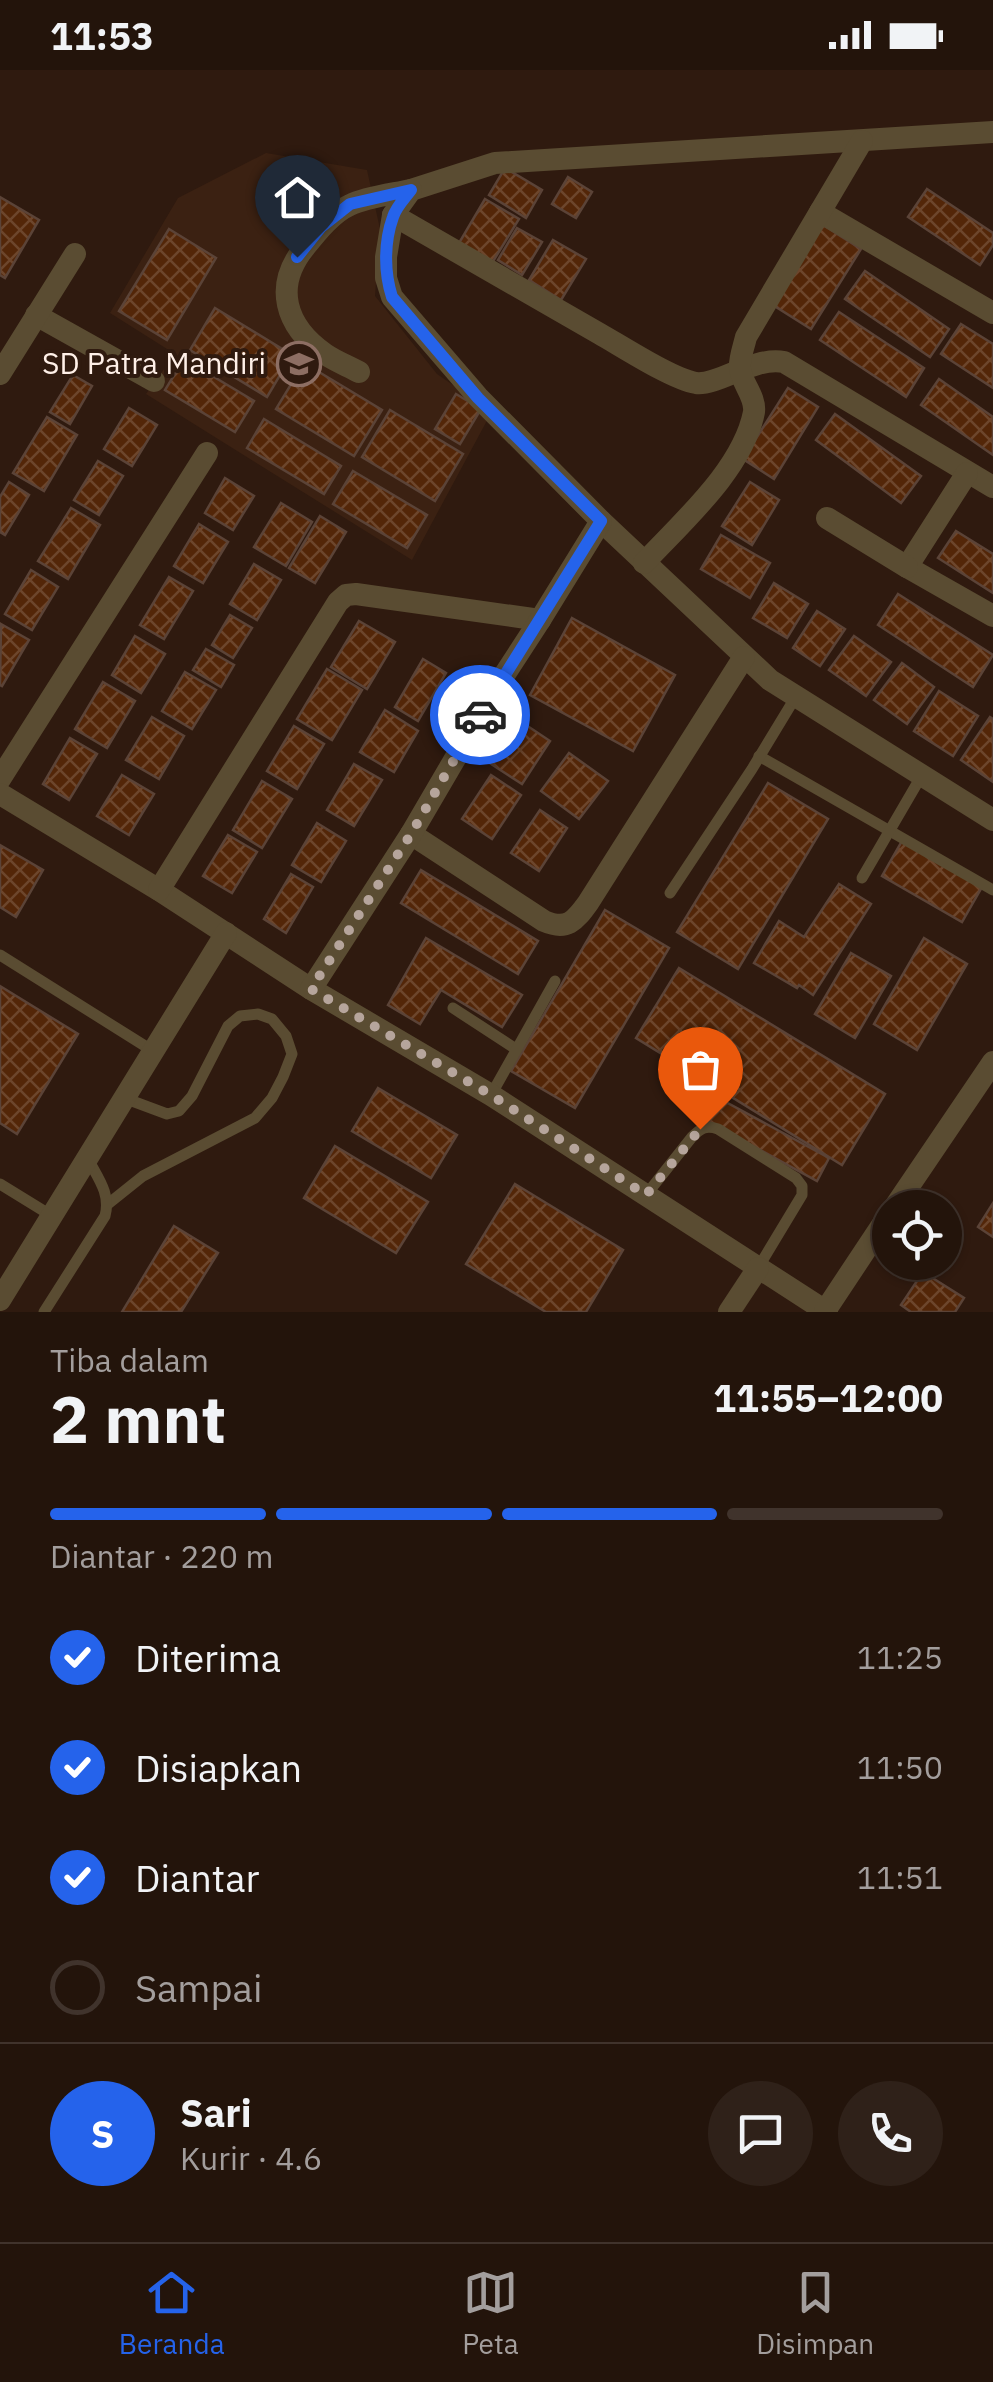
<!DOCTYPE html>
<html lang="id">
<meta charset="utf-8">
<style>
body{margin:0;font-family:"IBM Plex Sans",sans-serif;background:#2f2119;color:#f1f3f6;height:100vh;display:flex;flex-direction:column;font-size:38px;white-space:nowrap}
*{box-sizing:border-box;margin:0}
p{font-size:32px;color:#a39e9d}
.icon{flex:none;width:55px;height:55px;fill:none;stroke:currentColor;stroke-width:2;stroke-linecap:round;stroke-linejoin:round}
.map{position:relative;height:1242px;overflow:hidden}
.drawer{display:flex;flex-direction:column;background:#23140b;flex:1}
.drawer>*{flex:none}
.tools{position:absolute;left:872px;top:1120px;display:grid;gap:20px}
.tools a{display:grid;place-items:center;width:90px;height:90px;border-radius:50%;background:#23140b;box-shadow:0 2px 8px #0004,0 0 0 2px #40332c;font-size:50px}
.pin{position:absolute;display:grid;place-items:center;width:85px;height:85px;color:#fff;margin:-102px -42px;border-radius:50% 50% 50% 0;rotate:-45deg;box-shadow:0 0 10px #0007}
.pin .icon{rotate:45deg}
.courier{position:absolute;display:grid;place-items:center;width:100px;height:100px;margin:-50px;border:8px solid #2563eb;border-radius:50%;background:#fff;color:#222;box-shadow:0 2px 12px #0007}
.headline em{font-style:normal;font-weight:700}
.headline div{display:flex;flex-direction:column-reverse}
.headline{display:flex;align-items:center;justify-content:space-between;height:170px;padding:0 50px}
h1{font-size:65px;font-weight:700;line-height:75px}
.bar{display:grid;grid-template-columns:repeat(4,1fr);gap:15px 10px;align-content:center;height:120px;padding:0 50px}
.bar i{height:12px;border-radius:8px;background:#40332c}
.bar .active{background:#2563eb}
.bar p{grid-column:span 4}
.line{display:flex;align-items:center;gap:25px;padding:0 50px;border-top:2px solid #40332c}
.line div{flex:1}
.round{display:grid;place-items:center;flex:none;width:105px;height:105px;border-radius:52px;background:#2f2119}
ol{padding:0 50px;list-style:none}
li{display:flex;align-items:center;gap:30px;height:110px}
li p{margin-inline-start:auto}
li .icon{padding:10px;border-radius:50%;background:#2563eb;color:#fff;stroke-width:4}
li:last-child{color:#a39e9d}
li i{width:55px;height:55px;border:5px solid #40332c;border-radius:50%}
.status{display:flex;justify-content:space-between;align-items:center;height:70px;padding:0 50px;background:#23140b;direction:ltr}
.status svg{height:28px;fill:currentColor}
.tab-bar{display:flex;justify-content:space-around;align-items:center;height:140px;border-top:2px solid #40332c;background:#23140b;font-size:28px;color:#a39e9d}
.tab-bar a{display:grid;justify-items:center;gap:5px}
.tab-bar .active{color:#2563eb}
.map>svg:first-child{display:block}
</style>
<div class="status"><b>11:53</b><svg viewBox="0 0 49 12"><path d="M0 12V9h3v3zM5 12V6h3v6zM10 12V3h3v9zM15 12V0h3v12zM26 1h20v11H26zM47 4h2v5h-2z"/></svg></div>
<div class="map">
<svg width="993" height="1242" viewBox="0 0 993 1242">
<defs>
<pattern id="building-cross-hatch" width="8" height="8" patternUnits="userSpaceOnUse" patternTransform="scale(2.5)"><rect width="8" height="8" fill="#532608"/><path d="M0 0l8 8M0 8l8-8" fill="none" stroke="#6d462c"/></pattern>
</defs>
<rect width="100%" height="100%" fill="#2f1a0f"/>
<polygon fill="#3b2112" points="266,83 367,100 380,159 375,226 437,304 476,331 490,345 412,490 146,324 175,284 110,243 178,128"/>
<g fill="url(#building-cross-hatch)" stroke="#5b4337" stroke-width="2.5">
<polygon points="505,98 542,120 526,148 489,125"/>
<polygon points="568,107 592,122 576,148 552,134"/>
<polygon points="927,119 993,163 993,175 980,195 908,147"/>
<polygon points="0,127 39,150 5,208 0,205"/>
<polygon points="485,129 519,149 492,193 459,173"/>
<polygon points="823,155 861,179 811,259 773,235"/>
<polygon points="517,158 542,172 522,205 498,190"/>
<polygon points="169,159 216,188 167,270 119,241"/>
<polygon points="553,170 586,189 561,230 529,210"/>
<polygon points="865,201 949,259 930,287 845,229"/>
<polygon points="215,238 292,285 267,327 190,280"/>
<polygon points="839,242 924,298 906,327 820,270"/>
<polygon points="961,254 993,274 993,318 941,284"/>
<polygon points="184,289 254,331 235,362 165,320"/>
<polygon points="304,293 382,340 354,386 276,339"/>
<polygon points="73,305 92,316 70,354 50,342"/>
<polygon points="939,309 993,347 993,385 921,335"/>
<polygon points="788,318 818,337 774,409 743,389"/>
<polygon points="456,324 481,339 460,374 435,359"/>
<polygon points="129,338 157,355 132,396 104,379"/>
<polygon points="390,340 463,384 435,431 362,387"/>
<polygon points="835,344 921,406 901,433 816,370"/>
<polygon points="47,347 77,365 44,421 13,403"/>
<polygon points="264,349 341,396 324,424 247,378"/>
<polygon points="98,391 123,406 99,445 74,430"/>
<polygon points="353,401 427,445 407,478 333,434"/>
<polygon points="225,408 254,426 233,460 205,443"/>
<polygon points="9,412 29,425 5,465 0,462 0,427"/>
<polygon points="750,412 779,430 752,475 722,456"/>
<polygon points="281,433 312,452 286,496 254,477"/>
<polygon points="71,438 100,455 68,509 38,491"/>
<polygon points="320,446 346,462 315,513 289,498"/>
<polygon points="199,454 228,472 203,513 174,496"/>
<polygon points="956,461 993,484 993,523 938,488"/>
<polygon points="721,465 770,493 750,528 701,499"/>
<polygon points="254,494 281,510 257,550 230,534"/>
<polygon points="31,500 58,517 32,560 5,544"/>
<polygon points="169,507 193,521 164,569 140,555"/>
<polygon points="774,513 808,534 787,568 753,548"/>
<polygon points="898,524 993,585 973,617 878,555"/>
<polygon points="817,541 845,559 820,596 793,578"/>
<polygon points="230,545 252,558 233,588 212,575"/>
<polygon points="572,548 675,605 633,681 530,625"/>
<polygon points="359,551 395,572 367,619 331,597"/>
<polygon points="1,554 29,570 2,616 0,615"/>
<polygon points="135,566 165,584 141,623 112,605"/>
<polygon points="854,566 891,592 866,626 829,600"/>
<polygon points="206,579 234,595 221,617 193,600"/>
<polygon points="423,589 446,603 418,651 395,637"/>
<polygon points="902,593 934,617 907,654 874,630"/>
<polygon points="327,599 362,620 332,670 297,649"/>
<polygon points="185,602 216,620 192,659 162,641"/>
<polygon points="103,612 135,631 107,678 75,659"/>
<polygon points="939,621 978,646 953,686 914,661"/>
<polygon points="385,640 418,661 394,702 360,682"/>
<polygon points="152,647 184,666 159,709 126,690"/>
<polygon points="990,647 993,649 993,712 961,690"/>
<polygon points="520,651 550,671 522,714 491,694"/>
<polygon points="294,656 324,674 297,719 267,701"/>
<polygon points="70,668 97,684 69,730 43,714"/>
<polygon points="569,683 608,711 579,749 541,721"/>
<polygon points="354,694 382,710 354,756 327,740"/>
<polygon points="122,705 154,724 129,765 97,746"/>
<polygon points="491,705 521,725 492,769 462,749"/>
<polygon points="262,711 292,729 262,778 233,760"/>
<polygon points="768,713 828,749 738,899 677,862"/>
<polygon points="540,740 567,758 539,801 511,783"/>
<polygon points="317,753 346,771 321,812 292,795"/>
<polygon points="228,765 257,782 232,823 203,806"/>
<polygon points="902,771 982,817 962,852 882,806"/>
<polygon points="0,775 43,800 16,847 0,837"/>
<polygon points="421,800 538,871 518,904 401,833"/>
<polygon points="291,804 313,817 286,863 264,849"/>
<polygon points="839,814 871,834 813,925 799,915 797,918 754,893 779,851 804,867"/>
<polygon points="605,840 669,878 575,1038 511,1001"/>
<polygon points="426,868 522,925 502,957 441,920 420,954 388,935"/>
<polygon points="924,868 967,894 917,980 874,954"/>
<polygon points="851,883 891,906 855,968 815,944"/>
<polygon points="679,898 885,1024 842,1095 636,968"/>
<polygon points="0,916 78,964 17,1064 0,1053"/>
<polygon points="378,1018 457,1065 431,1108 352,1061"/>
<polygon points="700,1018 829,1088 817,1111 687,1040"/>
<polygon points="335,1076 428,1132 396,1183 304,1128"/>
<polygon points="515,1114 623,1180 586,1242 546,1242 466,1194"/>
<polygon points="993,1133 993,1167 978,1157"/>
<polygon points="174,1156 218,1183 181,1242 122,1242"/>
<polygon points="923,1202 964,1228 955,1242 911,1242 901,1235"/>
</g>
<g fill="none" stroke-linecap="round" stroke-linejoin="round">
<g stroke="#5a4c32" stroke-width="11">
<polyline points="759,686 993,820"/>
<polyline points="862,808 922,705"/>
<polyline points="670,823 752,699 795,628"/>
<polyline points="0,885 153,981"/>
<polyline points="453,938 516,979"/>
<polyline points="491,1025 555,911"/>
<polyline points="0,1114 52,1146"/>
<path d="M646 1125 692 1067C701 1058 706 1055 718 1059L796 1108 802 1116V1125L758 1198"/>
<polyline points="108,1134 143,1106 255,1048 272,1028 283,1007 292,984 286,966 272,949 258,944 240,946 228,956 192,1026 179,1041 167,1044 124,1028"/>
<path d="M44 1242 105 1146C111 1124 98 1108 88 1089"/>
</g>
<g stroke="#5a4c32" stroke-width="22">
<polyline points="993,62 495,93 411,120 393,145 386,187 386,208 392,227 478,327 601,451 770,610 993,750"/>
<polyline points="820,142 993,243"/>
<path d="M393 145C462 185 531 225 600 264 623 277 672 309 696 313 718 316 754 286 784 292L993 417"/>
<polyline points="36,245 154,311"/>
<path d="M359 302C348 296 335 291 325 284 285 256 273 216 305 177 317 162 332 143 350 135 366 127 393 124 411 120"/>
<polyline points="0,304 75,184"/>
<polyline points="967,403 907,497 993,546"/>
<polyline points="827,448 907,497"/>
<path d="M644 493C682 452 743 399 754 342 756 326 741 313 740 298 739 289 744 276 746 267L862 71"/>
<polyline points="0,709 207,383"/>
<polyline points="0,724 159,820 311,919 491,1025 827,1242"/>
<path d="M411 764 544 851C567 861 575 851 588 833L744 587"/>
<polyline points="159,820 338,532 346,525 356,524 540,550"/>
<polyline points="311,919 411,764 501,610 540,550 601,451"/>
<polyline points="894,1138 993,992"/>
<polyline points="0,1230 226,863"/>
<polyline points="825,1241 890,1143"/>
<polyline points="729,1242 758,1198"/>
</g>
</g>
<g fill="none" stroke-linecap="round" stroke-linejoin="round">
<polyline stroke="#b6a59c" stroke-width="10" stroke-dasharray="0 18" points="480,645 411,764 311,919 491,1025 646,1125 700,1059"/>
<path stroke="#2563eb" stroke-width="12" d="M297 187 321 157 350 134 411 120C405 128 396 137 393 147 384 172 384 202 392 227L478 328 601 451 480 645"/>
</g>
<defs>
<symbol id="school-ring" viewBox="-11 -11 22 22"><circle r="9.5" fill="#2f1a0f" stroke="#8d6e63" stroke-width="1.5"/><path d="M0-5L7-2L0 1L-7-2ZM-4 1L0 2.5L4 1V4Q0 6-4 4Z" fill="#8d6e63"/></symbol>
</defs>
<g fill-rule="evenodd">
<use href="#school-ring" x="274" y="269" width="50" height="50"/>
</g>
<g text-anchor="middle" stroke-width="8" stroke-linejoin="round" paint-order="stroke">
<g font-size="30" fill="#fff0e8" stroke="#2f1a0f" text-anchor="end">
<text x="266" y="304">SD Patra Mandiri</text>
</g>
</g>
</svg>
<div class="tools">
<a><svg class="icon" aria-label="locate" viewBox="0 0 24 24"><circle cx="12" cy="12" r="6"/><path d="M12 2v4M12 18v4M2 12h4M18 12h4"/></svg></a>
</div>
<div class="pin" style="left:700px;top:1059px;background:#ea580c"><svg class="icon" aria-label="bag" viewBox="0 0 24 24"><path d="M5 8h14l-1 12H6zM9 8a3 3 0 0 1 6 0"/></svg></div>
<div class="pin" style="left:297px;top:187px;background:#1f2937"><svg class="icon" aria-label="home" viewBox="0 0 24 24"><path d="M3 11l9-7 9 7M6 9v11h12V9"/></svg></div>
<div class="courier" style="left:480px;top:645px"><svg class="icon" aria-label="car" viewBox="0 0 24 24"><path d="M5 17H2v-5l4-1 3-4h7l3 4 3 1v5h-3M9 17h6M6 11h13"/><circle cx="7" cy="17" r="2"/><circle cx="17" cy="17" r="2"/></svg></div>
</div>
<section class="drawer">
<div class="headline"><div><h1>2 mnt</h1><p>Tiba dalam</p></div><em>11:55–12:00</em></div>
<div class="bar"><i class="active"></i><i class="active"></i><i class="active"></i><i></i><p>Diantar · 220 m</p></div>
<ol>
<li><svg class="icon" aria-label="check" viewBox="0 0 24 24"><path d="M5 12l5 5 9-10"/></svg>Diterima<p>11:25</p></li>
<li><svg class="icon" aria-label="check" viewBox="0 0 24 24"><path d="M5 12l5 5 9-10"/></svg>Disiapkan<p>11:50</p></li>
<li><svg class="icon" aria-label="check" viewBox="0 0 24 24"><path d="M5 12l5 5 9-10"/></svg>Diantar<p>11:51</p></li>
<li><i></i>Sampai</li>
</ol>
<div class="line" style="height:180px"><b class="round" style="background:#2563eb;color:#fff">S</b><div><b>Sari</b><p>Kurir · 4.6</p></div><a class="round"><svg class="icon" aria-label="chat" viewBox="0 0 24 24"><path d="M4 5h16v11H9l-5 4z"/></svg></a><a class="round"><svg class="icon" aria-label="phone" viewBox="0 0 24 24"><path d="M5 4h4l2 5-3 2q2 4 5 5l2-3 5 2v4C11 20 4 13 5 4z"/></svg></a></div>
</section>
<nav class="tab-bar">
<a class="active"><svg class="icon" aria-label="home" viewBox="0 0 24 24"><path d="M3 11l9-7 9 7M6 9v11h12V9"/></svg>Beranda</a>
<a><svg class="icon" aria-label="map" viewBox="0 0 24 24"><path d="M3 6l6-2 6 2 6-2v14l-6 2-6-2-6 2zM9 4v14M15 6v14"/></svg>Peta</a>
<a><svg class="icon" aria-label="saved" viewBox="0 0 24 24"><path d="M7 4h10v16l-5-4-5 4z"/></svg>Disimpan</a>
</nav>
